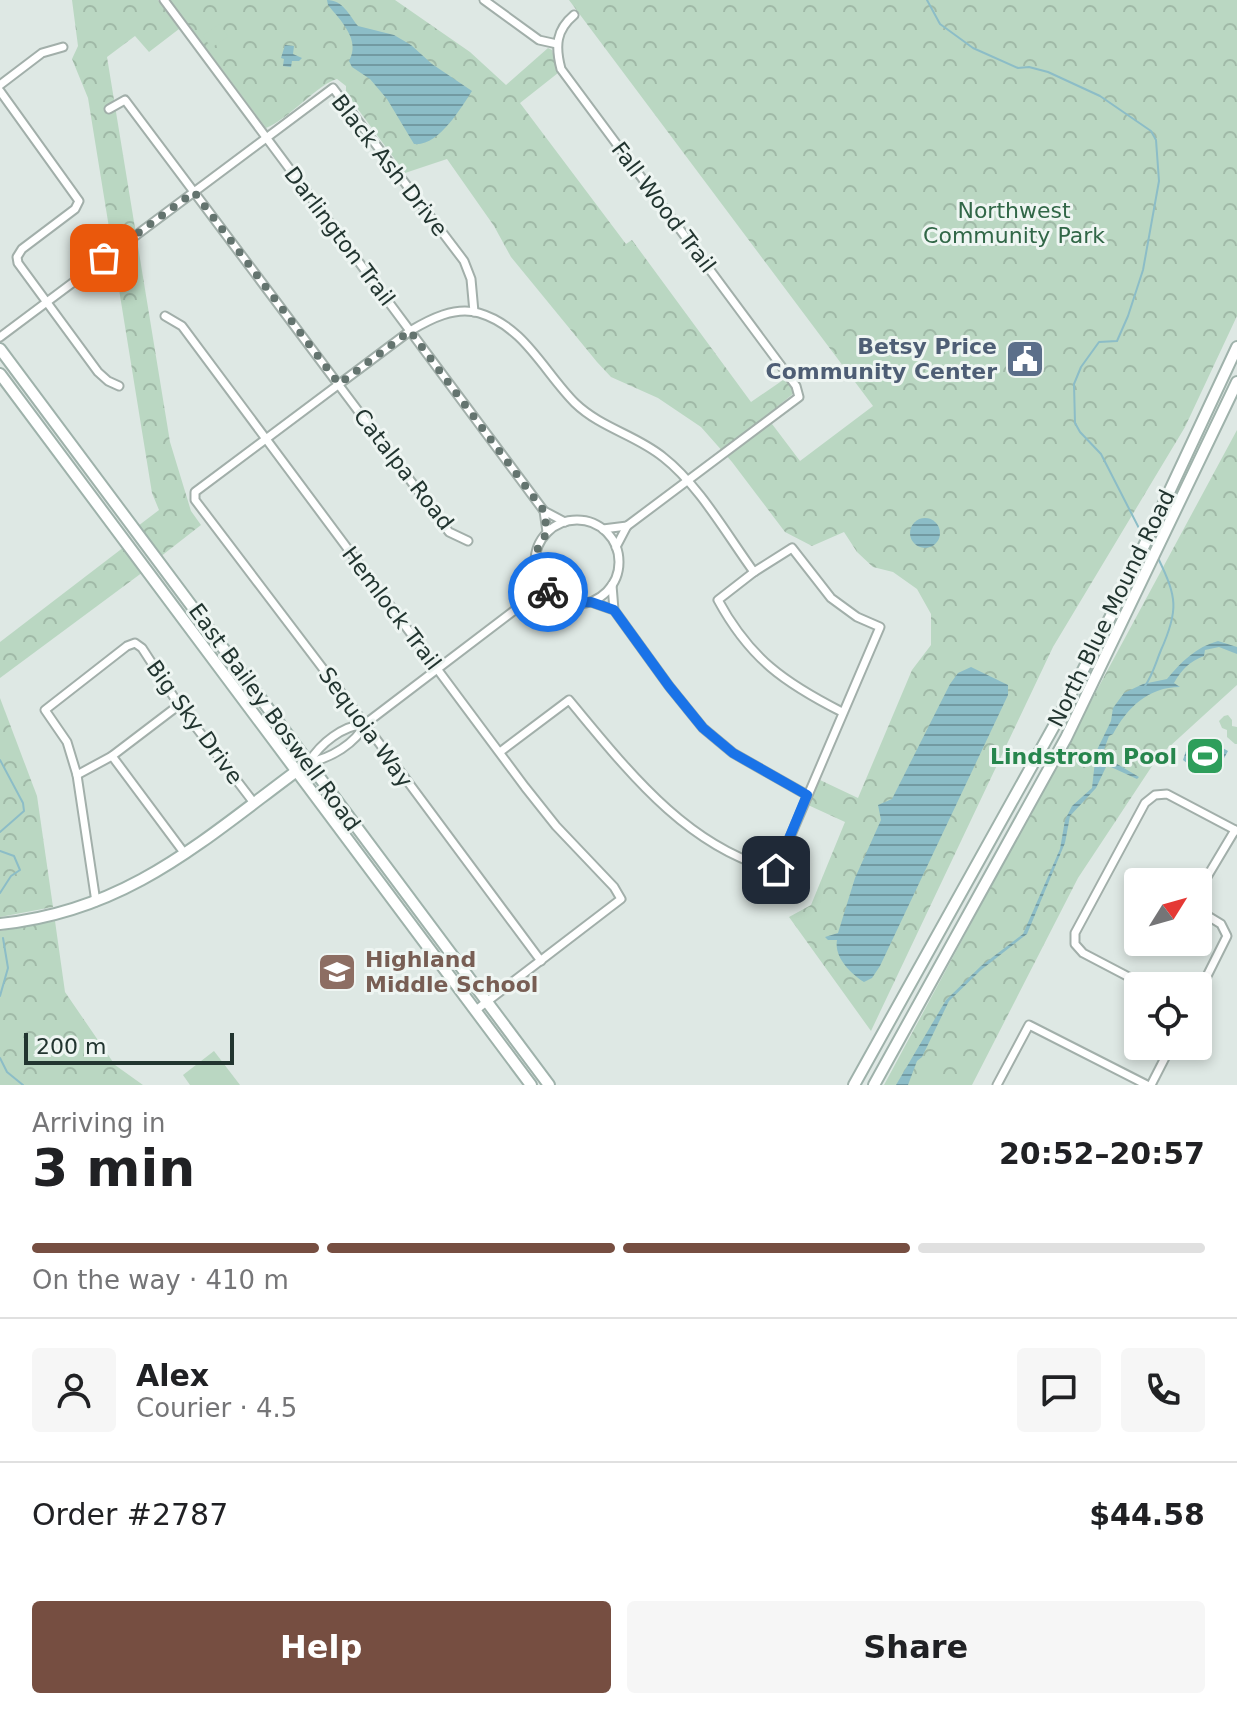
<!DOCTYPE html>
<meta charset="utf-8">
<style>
body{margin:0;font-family:"DejaVu Sans",sans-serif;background:#f6f6f6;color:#202124;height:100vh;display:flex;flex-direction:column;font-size:30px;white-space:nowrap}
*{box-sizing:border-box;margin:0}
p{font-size:26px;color:#757577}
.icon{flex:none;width:44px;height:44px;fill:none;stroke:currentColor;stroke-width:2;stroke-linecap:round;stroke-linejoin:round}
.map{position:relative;height:1085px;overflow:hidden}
.details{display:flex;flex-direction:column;background:#fff;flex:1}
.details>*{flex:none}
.needle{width:52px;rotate:53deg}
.controls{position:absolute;left:1124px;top:868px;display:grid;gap:16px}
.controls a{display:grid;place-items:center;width:88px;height:88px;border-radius:8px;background:#fff;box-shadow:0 4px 12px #0003;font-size:40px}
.scale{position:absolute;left:24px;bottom:20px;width:210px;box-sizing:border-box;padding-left:8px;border:4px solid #223530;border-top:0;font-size:22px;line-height:28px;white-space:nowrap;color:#223530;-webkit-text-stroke:6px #eef5f2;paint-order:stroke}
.pin{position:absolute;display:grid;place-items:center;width:68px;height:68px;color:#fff;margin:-34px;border-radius:16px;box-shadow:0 4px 12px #0006}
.courier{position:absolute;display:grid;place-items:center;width:80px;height:80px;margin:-40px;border:6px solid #1a73e8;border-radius:50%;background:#fff;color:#222;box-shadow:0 2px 10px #0007}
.overview em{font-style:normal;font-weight:600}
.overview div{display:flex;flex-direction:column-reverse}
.overview{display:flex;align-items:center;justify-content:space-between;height:136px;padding:0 32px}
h1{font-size:52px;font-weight:600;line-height:60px}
.bar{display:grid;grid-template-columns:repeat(4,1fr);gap:12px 8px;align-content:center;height:96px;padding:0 32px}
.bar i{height:10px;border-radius:6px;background:#e0e0e0}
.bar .active{background:#764e41}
.bar p{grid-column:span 4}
.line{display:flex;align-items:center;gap:20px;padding:0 32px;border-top:2px solid #e0e0e0}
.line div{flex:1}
.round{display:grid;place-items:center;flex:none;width:84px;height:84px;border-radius:8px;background:#f6f6f6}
.action{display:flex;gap:16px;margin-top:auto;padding:16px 32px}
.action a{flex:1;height:92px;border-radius:8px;background:#764e41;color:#fff;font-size:32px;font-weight:600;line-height:92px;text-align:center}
.action a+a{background:#f6f6f6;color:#202124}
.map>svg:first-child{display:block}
</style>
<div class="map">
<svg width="1237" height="1085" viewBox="0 0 1237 1085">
<defs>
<pattern id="park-crowns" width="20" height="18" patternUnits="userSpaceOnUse" patternTransform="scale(2)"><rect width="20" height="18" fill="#bad7c2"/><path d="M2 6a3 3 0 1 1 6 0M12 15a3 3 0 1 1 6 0" fill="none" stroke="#a0b9a7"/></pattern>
<pattern id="water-rules" width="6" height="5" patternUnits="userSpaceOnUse" patternTransform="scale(2)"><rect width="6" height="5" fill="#8cbdc7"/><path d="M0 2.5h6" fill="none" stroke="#729aa2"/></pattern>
</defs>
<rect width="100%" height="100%" fill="#dee8e4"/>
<g fill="url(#park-crowns)">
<polygon points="72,0 158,0 179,29 149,52 135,36 107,57 170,442 191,511 201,525 160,557 138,526 159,510 152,493 88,98 72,59 78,46"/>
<path d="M170 0H395L470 52 506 85 548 48 552 50 558 73 520 103 626 244 632 240 751 402 786 378 794 393 766 416 800 461 873 406 569 0H1237V316L1185 427 1053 647 871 1031 789 917 811 905 845 822 808 805 820 780 858 798 912 670 931 645V614L917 589 893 572 873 567 857 552 844 532 812 546 785 532 732 462 701 427 658 398 611 377 597 362 511 257 494 226 447 159 405 173 346 93V86L337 79C318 84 289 119 266 128Z"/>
<polygon points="1237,430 1237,685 1158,757 1078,878 972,1085 884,1085"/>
<polygon points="124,547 143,572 0,678 0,642"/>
<polygon points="0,698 37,796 53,907 0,917"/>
<polygon points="1228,715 1232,720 1232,726 1237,727 1237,744 1235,744 1227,737 1227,730 1222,728 1219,721 1224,716"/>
<polygon points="55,921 65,992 115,1065 143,1085 0,1085 0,931"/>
</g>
<g fill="#bad7c2">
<polygon points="220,24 228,37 211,48 203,35"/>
<polygon points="214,1051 240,1085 190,1085 183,1075"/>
</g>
<g fill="url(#water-rules)">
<path d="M327 0C343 0 349 15 358 26L394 35 411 45 432 64 472 91C461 108 438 147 414 144L387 99 370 79 352 67 349 61C361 40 341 21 328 5Z"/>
<polygon points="285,45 294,46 293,54 302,58 299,61 292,61 291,67 283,66 284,59 281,58"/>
<circle cx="925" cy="533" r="15"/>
<path d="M1218 641 1237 647V654L1219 647 1205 650 1204 656C1189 662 1182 669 1174 683L1180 687C1148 687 1127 708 1113 734L1109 736 1102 755 1139 777 1137 779 1111 767H1106L1096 788 1070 816 1065 843 1027 934 981 970 949 1001 922 1057 917 1061 908 1085H896L946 1000 981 966 1023 934 1060 849 1065 820 1072 806 1092 788 1096 752 1111 721 1113 708 1124 693 1143 684 1167 679C1181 662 1196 647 1218 641Z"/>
<path d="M971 667 1008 685V695L880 966 872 978 864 982C850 973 834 957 837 940H828L825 937 838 933 855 878 881 820 878 805 892 799 950 684 958 673Z"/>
<polygon points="1196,744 1214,748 1217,745 1228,751 1218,769 1207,762 1200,773 1183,760 1186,751"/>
</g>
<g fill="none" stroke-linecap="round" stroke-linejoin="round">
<g stroke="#8cbdc7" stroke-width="2">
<polyline points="927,0 940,24 973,48 1018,68 1029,67 1048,72 1100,96 1151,131 1156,140 1159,181 1143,270 1128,316 1117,341 1099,342 1081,367 1074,384 1075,423 1080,432 1101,454 1143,536"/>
<path d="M1145 686C1153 674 1156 662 1161 650 1179 610 1177 597 1158 558"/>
<polyline points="0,760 23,803 24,811 0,832"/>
<polyline points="0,851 14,856 20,870 11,876 0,893"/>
<polyline points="0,996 8,968 3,938"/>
<polyline points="0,1058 7,1072 23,1085"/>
</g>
<defs>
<g id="street">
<polyline points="164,0 544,511 547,532"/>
<polyline points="484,0 539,40 557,44"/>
<path d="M574 15C556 30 555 46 561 69L796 386 799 397 627 526 603 529"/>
<polyline points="0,85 42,53 63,47"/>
<polyline points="0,91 79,201 75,209 22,249 17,257 18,263 98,372 108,381 119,386"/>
<polyline points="109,109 125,100 449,532 468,541"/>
<polyline points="165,316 182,326 525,787 556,826 614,887 621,899 476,1010"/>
<polyline points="0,337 333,88 464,261 471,279 474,312"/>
<polyline points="544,511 565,522"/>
<circle cx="577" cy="562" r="42"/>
<polyline points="616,547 627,526"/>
<polyline points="612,585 614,610 669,686 703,728 733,753 807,795"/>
<polyline points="591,602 614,610"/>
<polyline points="524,603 537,574"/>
<path d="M500 752 569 700C625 767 686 848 776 870L880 627 857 617 831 598 792 548 754 572 718 600C750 659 785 683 842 712"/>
<polyline points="112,756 185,854"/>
<path d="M309 762C330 759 356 743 365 724L524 603 550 594"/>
<path d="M309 762C321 743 342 726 365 724"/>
<polyline points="77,775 112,756 179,705"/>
<polyline points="1198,892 1235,830"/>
<polyline points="96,902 77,775 67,742 45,710 127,646 135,643 142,648 179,705 254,803"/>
<polyline points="1198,910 1221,924 1227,936 1198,994"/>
<path d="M541 961 365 724 195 500V492L410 331C430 319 455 306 479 313 524 326 544 372 575 403 601 428 636 435 663 457 699 485 727 535 754 572"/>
<polyline points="1146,986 1083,953 1075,944 1075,933 1145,803 1155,795 1167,794 1237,831"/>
<polyline points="997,1085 1029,1025 1147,1085"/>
<polyline points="1151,1085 1171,1046"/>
</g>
<g id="secondary">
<polyline points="0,349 549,1085"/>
<polyline points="0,374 531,1085"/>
<path d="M0 924C128 911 203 840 302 767"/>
<polyline points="854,1085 1059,717 1113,612 1237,347"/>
<polyline points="874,1085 1066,738 1237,382"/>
</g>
</defs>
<use href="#street" stroke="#a2afaa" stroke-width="11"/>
<use href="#secondary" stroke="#9fb2ab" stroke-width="14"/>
<use href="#street" stroke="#fff" stroke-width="7"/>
<use href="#secondary" stroke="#fff" stroke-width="10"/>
</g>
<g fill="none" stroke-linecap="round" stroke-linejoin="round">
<polyline stroke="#64746f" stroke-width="8" stroke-dasharray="0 14.4" points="104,258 194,192 339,384 410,331 544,511 547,532 536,552 535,563 540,581 548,592"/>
<polyline stroke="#1a73e8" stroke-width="10" points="548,592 570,603 591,602 614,610 669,686 703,728 733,753 807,795 776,870"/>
</g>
<defs>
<symbol id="civic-square" viewBox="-11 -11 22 22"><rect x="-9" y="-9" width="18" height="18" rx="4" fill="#5c6f8a" stroke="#eef5f2"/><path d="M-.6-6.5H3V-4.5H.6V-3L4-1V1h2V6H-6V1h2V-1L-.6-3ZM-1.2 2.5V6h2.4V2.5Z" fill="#fff"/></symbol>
<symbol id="stadium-square" viewBox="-11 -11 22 22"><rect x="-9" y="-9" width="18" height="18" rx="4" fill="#2e9e5b" stroke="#eef5f2"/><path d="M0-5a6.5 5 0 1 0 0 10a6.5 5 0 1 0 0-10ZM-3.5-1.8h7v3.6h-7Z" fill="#fff"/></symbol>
<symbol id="school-square" viewBox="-11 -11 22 22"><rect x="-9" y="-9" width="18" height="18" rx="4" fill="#8d6e63" stroke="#eef5f2"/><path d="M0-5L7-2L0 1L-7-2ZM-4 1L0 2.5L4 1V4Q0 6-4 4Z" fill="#fff"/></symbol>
</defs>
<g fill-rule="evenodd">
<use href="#civic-square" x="1003" y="337" width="44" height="44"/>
<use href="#stadium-square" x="1183" y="734" width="44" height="44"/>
<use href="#school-square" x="315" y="950" width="44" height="44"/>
</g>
<g text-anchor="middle" stroke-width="6" stroke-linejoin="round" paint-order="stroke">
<g font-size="22" fill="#223530" stroke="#eef5f2">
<text transform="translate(390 165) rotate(52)" y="8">Black Ash Drive</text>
<text transform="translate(664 207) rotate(53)" y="8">Fall Wood Trail</text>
<text transform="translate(340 236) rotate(53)" y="8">Darlington Trail</text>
<text transform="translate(404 469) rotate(52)" y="8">Catalpa Road</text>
<text transform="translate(392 608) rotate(53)" y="8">Hemlock Trail</text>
<text transform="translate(1111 608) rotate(-64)" y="8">North Blue Mound Road</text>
<text transform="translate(275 717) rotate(54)" y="8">East Bailey Boswell Road</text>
<text transform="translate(195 722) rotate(54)" y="8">Big Sky Drive</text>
<text transform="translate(366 727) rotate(54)" y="8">Sequoia Way</text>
</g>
<g font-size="22" fill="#316747" stroke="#eef5f2">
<text x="1014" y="218">Northwest<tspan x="1014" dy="25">Community Park</tspan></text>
</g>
<g font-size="22" font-weight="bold" fill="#4e5e75" stroke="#eef5f2" text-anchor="end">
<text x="997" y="354">Betsy Price<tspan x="997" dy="25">Community Center</tspan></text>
</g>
<g font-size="22" font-weight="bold" fill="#27864d" stroke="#eef5f2" text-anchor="end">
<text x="1177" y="764">Lindstrom Pool</text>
</g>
<g font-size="22" font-weight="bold" fill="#785e54" stroke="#eef5f2" text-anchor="start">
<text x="365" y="967">Highland<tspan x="365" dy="25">Middle School</tspan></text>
</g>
</g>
</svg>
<div class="controls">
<a><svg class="needle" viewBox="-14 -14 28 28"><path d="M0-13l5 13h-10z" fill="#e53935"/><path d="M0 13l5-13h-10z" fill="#757577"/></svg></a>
<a><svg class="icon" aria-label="locate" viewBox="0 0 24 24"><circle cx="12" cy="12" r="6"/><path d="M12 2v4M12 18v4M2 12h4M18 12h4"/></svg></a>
</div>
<div class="scale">200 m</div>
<div class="pin" style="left:104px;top:258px;background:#ea580c"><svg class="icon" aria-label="bag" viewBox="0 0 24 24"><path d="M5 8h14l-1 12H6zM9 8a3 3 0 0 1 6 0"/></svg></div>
<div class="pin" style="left:776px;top:870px;background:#1f2937"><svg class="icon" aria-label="home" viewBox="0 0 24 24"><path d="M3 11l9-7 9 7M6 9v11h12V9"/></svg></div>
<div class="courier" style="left:548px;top:592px"><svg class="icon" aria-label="bike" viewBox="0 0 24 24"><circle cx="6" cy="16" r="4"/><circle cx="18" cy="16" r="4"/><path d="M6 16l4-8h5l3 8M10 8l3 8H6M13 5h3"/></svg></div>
</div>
<section class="details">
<div class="overview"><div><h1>3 min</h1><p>Arriving in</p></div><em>20:52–20:57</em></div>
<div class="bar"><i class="active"></i><i class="active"></i><i class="active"></i><i></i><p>On the way · 410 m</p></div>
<div class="line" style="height:144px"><a class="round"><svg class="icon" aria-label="person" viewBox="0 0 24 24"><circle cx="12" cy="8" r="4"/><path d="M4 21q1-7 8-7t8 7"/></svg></a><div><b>Alex</b><p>Courier · 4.5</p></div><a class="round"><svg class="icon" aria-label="chat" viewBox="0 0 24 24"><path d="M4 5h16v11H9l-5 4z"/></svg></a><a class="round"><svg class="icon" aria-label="phone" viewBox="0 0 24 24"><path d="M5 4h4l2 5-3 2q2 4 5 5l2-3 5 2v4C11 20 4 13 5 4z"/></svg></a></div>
<div class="line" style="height:104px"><div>Order #2787</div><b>$44.58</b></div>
<div class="action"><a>Help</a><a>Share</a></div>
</section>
